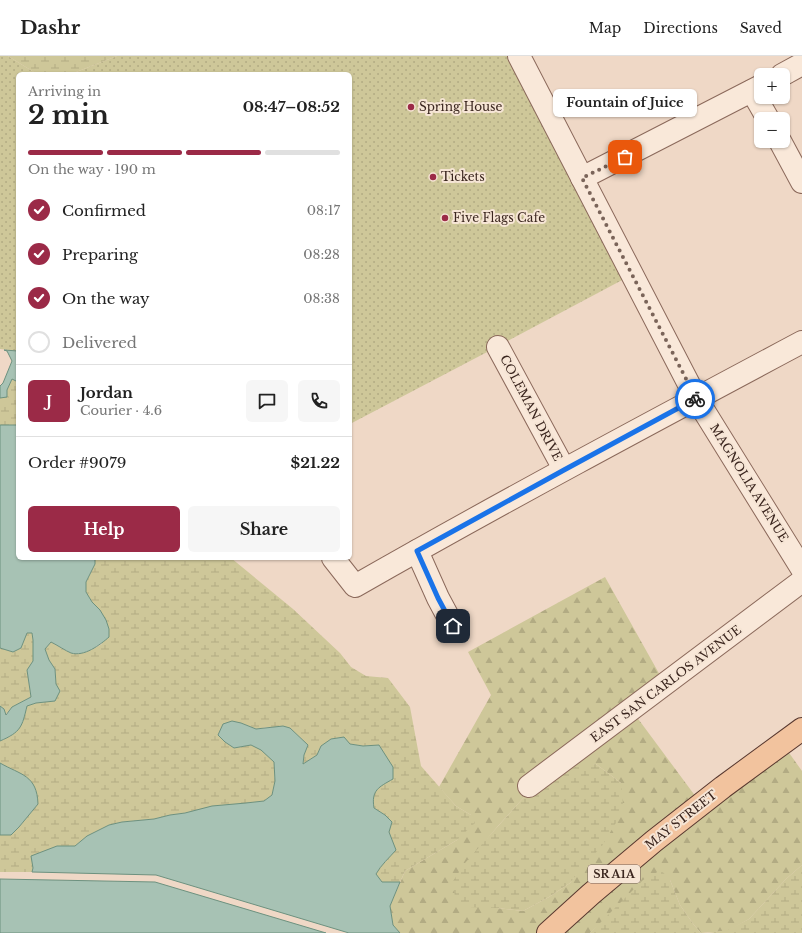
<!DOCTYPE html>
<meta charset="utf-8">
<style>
body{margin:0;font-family:"Libre Baskerville",serif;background:#f6f6f6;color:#222;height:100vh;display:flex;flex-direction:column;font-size:15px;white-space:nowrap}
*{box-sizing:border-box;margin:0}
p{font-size:13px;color:#767676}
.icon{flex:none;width:22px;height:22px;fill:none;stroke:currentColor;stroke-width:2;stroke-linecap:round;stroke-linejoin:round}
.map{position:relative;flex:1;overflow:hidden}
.details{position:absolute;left:16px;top:16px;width:336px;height:488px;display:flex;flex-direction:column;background:#fff;border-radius:6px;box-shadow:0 1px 3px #0004}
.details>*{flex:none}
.controls{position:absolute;left:754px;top:12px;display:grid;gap:8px}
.controls a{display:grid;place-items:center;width:36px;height:36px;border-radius:6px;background:#fff;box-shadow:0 1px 3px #0004;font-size:20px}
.pin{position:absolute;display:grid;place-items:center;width:34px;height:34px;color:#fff;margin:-17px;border-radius:8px;box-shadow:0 2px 6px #0006}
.courier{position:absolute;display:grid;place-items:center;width:40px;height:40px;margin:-20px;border:3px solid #1a73e8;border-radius:50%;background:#fff;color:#222;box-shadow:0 1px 5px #0007}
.bubble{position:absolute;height:28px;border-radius:6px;background:#fff;box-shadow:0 1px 3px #0004;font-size:13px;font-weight:700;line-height:28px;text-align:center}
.head em{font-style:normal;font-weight:700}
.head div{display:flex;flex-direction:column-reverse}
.head{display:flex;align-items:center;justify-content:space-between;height:68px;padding:0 12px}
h1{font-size:26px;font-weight:700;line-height:30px}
.bar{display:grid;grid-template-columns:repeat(4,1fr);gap:6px 4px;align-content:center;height:48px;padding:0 12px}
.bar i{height:5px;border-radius:3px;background:#e0e0e0}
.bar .active{background:#9b2a47}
.bar p{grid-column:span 4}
.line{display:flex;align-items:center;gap:10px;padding:0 12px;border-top:1px solid #e0e0e0}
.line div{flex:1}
.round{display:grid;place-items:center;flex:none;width:42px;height:42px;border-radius:6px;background:#f6f6f6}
ol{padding:0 12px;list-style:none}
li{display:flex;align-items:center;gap:12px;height:44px}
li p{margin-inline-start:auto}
li .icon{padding:4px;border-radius:50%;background:#9b2a47;color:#fff;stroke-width:4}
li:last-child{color:#767676}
li i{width:22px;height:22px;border:2px solid #e0e0e0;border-radius:50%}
.action{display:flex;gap:8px;margin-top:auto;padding:8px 12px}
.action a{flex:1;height:46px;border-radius:6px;background:#9b2a47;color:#fff;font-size:16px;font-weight:700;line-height:46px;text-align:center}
.action a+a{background:#f6f6f6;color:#222}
header{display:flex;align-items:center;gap:24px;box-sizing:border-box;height:56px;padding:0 20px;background:#fff;border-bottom:1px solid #e0e0e0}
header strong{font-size:19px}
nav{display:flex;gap:22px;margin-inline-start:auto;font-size:14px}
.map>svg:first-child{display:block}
</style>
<header>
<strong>Dashr</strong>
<nav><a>Map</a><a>Directions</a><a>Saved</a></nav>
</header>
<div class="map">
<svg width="802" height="877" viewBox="0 0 802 877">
<defs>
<pattern id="grass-dots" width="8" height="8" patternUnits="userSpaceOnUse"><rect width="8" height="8" fill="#cec799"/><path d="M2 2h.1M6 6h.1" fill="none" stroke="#b2ab83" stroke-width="1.8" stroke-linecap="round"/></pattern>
<pattern id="forest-firs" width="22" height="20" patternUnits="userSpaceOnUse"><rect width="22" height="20" fill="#cec799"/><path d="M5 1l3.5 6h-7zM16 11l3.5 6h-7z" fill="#b2ab83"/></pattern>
<pattern id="wetland-marsh" width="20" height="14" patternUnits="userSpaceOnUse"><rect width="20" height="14" fill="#cec799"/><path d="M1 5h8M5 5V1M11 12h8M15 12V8" fill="none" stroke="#b2ab83"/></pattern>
</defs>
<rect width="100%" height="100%" fill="#efd8c6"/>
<g fill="url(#grass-dots)">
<polygon points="0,0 8,0 37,18 18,18 18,295 0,293"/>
<polygon points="117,0 511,0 626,222 504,287 500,280 488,287 491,294 350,368 350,18 71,18"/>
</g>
<g fill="url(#forest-firs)">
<polygon points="605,521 661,621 525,740 498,770 487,783 497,852 523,855 549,841 570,827 580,813 621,727 596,708 555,722 636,660 696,741 544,870 536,877 400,877 393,869 390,850 405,815 457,784 471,759 456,750 439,731 491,639 468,596"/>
<polygon points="787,694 802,715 802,809 786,823 749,863 728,875 701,877 694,869 680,849 670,824 601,867 590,877 560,877 596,845"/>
</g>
<g fill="url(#wetland-marsh)">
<polygon points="8,0 117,0 71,18 37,18"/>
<polygon points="12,323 18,326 18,369 0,369 0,342 7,340 7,334"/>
<path d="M95 502H231L293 553 340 597 351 611 366 620 388 622 410 651 421 710 456 750 471 759 475 767 457 784 405 815 400 826H382L376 818 380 811 388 803V776L385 759 374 752 372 743 377 732 379 689 363 690 350 688 321 690 317 699 303 708 304 699 308 689 290 672 268 671 256 673 241 667 218 678 225 686 234 692 251 689 261 693 274 706 275 725 272 739 264 745 170 759 154 763 122 766 109 769 87 780 75 790H57L33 812 32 816H0V779H11L19 771 38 748 0 707V685L11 680 23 665 26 650 36 647 54 645 56 623 55 613 49 604 45 593 51 586C56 589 66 595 71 597 80 600 94 593 102 588L100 554 92 546 86 536V526L95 508Z"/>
<polygon points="32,576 33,584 33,605 27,614 31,641 12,651 5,659 4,653 0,650 0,592 13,596 21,592 27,577"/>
<polygon points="596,708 621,727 623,748 617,765 602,790 581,813 570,827 549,841 523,855 497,852 465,851 455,842 453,825 465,807 525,740 526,739 529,741 555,722 575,711"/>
<polygon points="802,809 802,877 707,877 728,874 749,863 786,823"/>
<polygon points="661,814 670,824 680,849 694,869 701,877 590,877 643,824"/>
</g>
<g fill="#a7c2b4" stroke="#6d917f">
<polygon points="4,294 18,295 18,326 12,323 7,334 7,341 0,342 0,330 3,327 12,305 7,295"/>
<path d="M0 369H18V502H95V508L86 526V536L92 546 100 554 106 564 109 573V581C100 589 84 601 71 597 66 595 57 589 51 586L45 593 49 604 55 613 56 628 60 635 55 645 36 647 27 650C22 671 21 676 0 685V650L4 653 6 659 12 651 31 641 27 614 33 605V584L32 577H27L21 592 13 596 0 592Z"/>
<path d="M232 665 241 667 256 673 283 670 290 672 308 689 304 699 303 708 317 699 321 690 331 683 344 681 350 688 363 690 379 689 393 711V723C379 731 371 734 374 752L385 759 392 766 389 776 396 794C389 802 381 809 376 818L382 826H400L390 850 393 869 400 877H349L156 819 32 816 33 812 31 800 57 790H75L87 780 109 769 122 766 154 763 170 759 185 757 212 750 246 747 264 745 272 739 275 725 274 706 261 694 251 689 234 692 225 686 218 679 223 668Z"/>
<path d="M0 707C21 719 37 719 38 748L19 771 11 779H0Z"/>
<polygon points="0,823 155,826 326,877 0,877"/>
</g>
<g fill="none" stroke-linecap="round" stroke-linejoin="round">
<defs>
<g id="minor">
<polyline points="519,0 696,342 802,513"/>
<polyline points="782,19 802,8"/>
<polyline points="752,35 768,63"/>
<polyline points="780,85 802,126"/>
<polyline points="582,122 761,30"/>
<polyline points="498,291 564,413"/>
<polyline points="417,495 438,542 453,570"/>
<path d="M333 502 355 530C502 446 652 366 802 286"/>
<polyline points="529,730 802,525"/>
</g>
<polyline id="major" points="548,877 591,838 654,785 723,731 802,673"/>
</defs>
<use href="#minor" stroke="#8b695b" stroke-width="24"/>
<use href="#major" stroke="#58382f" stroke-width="24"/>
<use href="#minor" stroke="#f9e8d9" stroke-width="22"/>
<use href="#major" stroke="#f2c39e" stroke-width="22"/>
</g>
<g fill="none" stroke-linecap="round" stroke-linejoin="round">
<polyline stroke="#7a6459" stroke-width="4" stroke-dasharray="0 7.2" points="625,101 582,122 696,342 695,343"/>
<polyline stroke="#1a73e8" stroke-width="5" points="453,570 438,542 417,495 564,414 695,343"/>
</g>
<g fill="#9b2a47" stroke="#f6e5d5" stroke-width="1.5">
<circle cx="411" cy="51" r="4"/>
<circle cx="433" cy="121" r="4"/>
<circle cx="445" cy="162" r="4"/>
</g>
<g text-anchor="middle" stroke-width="4" stroke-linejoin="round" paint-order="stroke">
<rect fill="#f6e5d5" stroke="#735f56" stroke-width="1" x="588" y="809" width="52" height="18" rx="3"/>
<g font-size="11" font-weight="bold" fill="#3b261f">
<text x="614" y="822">SR A1A</text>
</g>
<g font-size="12" fill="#3b261f" stroke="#f6e5d5" text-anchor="start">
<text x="419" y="55">Spring House</text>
<text x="441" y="125">Tickets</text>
<text x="453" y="166">Five Flags Cafe</text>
</g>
<g font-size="12" fill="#3b261f" stroke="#f6e5d5">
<text transform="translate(531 352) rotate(62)" y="4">COLEMAN DRIVE</text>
<text transform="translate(749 427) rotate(58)" y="4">MAGNOLIA AVENUE</text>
<text transform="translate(666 628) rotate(-37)" y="4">EAST SAN CARLOS AVENUE</text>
<text transform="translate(681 764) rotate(-38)" y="4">MAY STREET</text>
</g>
</g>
</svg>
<div class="controls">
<a>+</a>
<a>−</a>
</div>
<div class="pin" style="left:625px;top:101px;background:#ea580c"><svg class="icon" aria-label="bag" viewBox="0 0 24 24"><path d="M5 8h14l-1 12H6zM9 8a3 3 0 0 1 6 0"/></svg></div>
<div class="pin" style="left:453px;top:570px;background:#1f2937"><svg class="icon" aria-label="home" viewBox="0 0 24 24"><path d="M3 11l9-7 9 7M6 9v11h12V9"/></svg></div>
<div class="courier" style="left:695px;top:343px"><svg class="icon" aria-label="bike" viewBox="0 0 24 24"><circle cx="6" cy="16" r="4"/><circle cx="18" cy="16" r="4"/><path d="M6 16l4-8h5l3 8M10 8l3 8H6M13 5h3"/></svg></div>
<div class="bubble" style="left:553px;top:33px;width:144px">Fountain of Juice</div>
<section class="details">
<div class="head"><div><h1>2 min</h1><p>Arriving in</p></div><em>08:47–08:52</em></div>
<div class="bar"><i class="active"></i><i class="active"></i><i class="active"></i><i></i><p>On the way · 190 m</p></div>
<ol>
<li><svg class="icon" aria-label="check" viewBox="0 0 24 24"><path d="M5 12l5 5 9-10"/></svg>Confirmed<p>08:17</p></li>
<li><svg class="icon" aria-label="check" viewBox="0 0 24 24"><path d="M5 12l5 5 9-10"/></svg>Preparing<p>08:28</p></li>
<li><svg class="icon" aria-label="check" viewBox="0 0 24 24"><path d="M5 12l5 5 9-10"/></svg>On the way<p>08:38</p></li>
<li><i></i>Delivered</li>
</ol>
<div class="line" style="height:72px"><b class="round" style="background:#9b2a47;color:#fff">J</b><div><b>Jordan</b><p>Courier · 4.6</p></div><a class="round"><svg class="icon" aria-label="chat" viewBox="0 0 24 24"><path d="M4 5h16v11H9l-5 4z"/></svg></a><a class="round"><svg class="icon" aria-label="phone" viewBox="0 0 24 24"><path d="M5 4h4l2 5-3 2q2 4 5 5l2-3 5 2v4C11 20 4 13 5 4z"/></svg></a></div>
<div class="line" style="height:52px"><div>Order #9079</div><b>$21.22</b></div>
<div class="action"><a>Help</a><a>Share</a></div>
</section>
</div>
